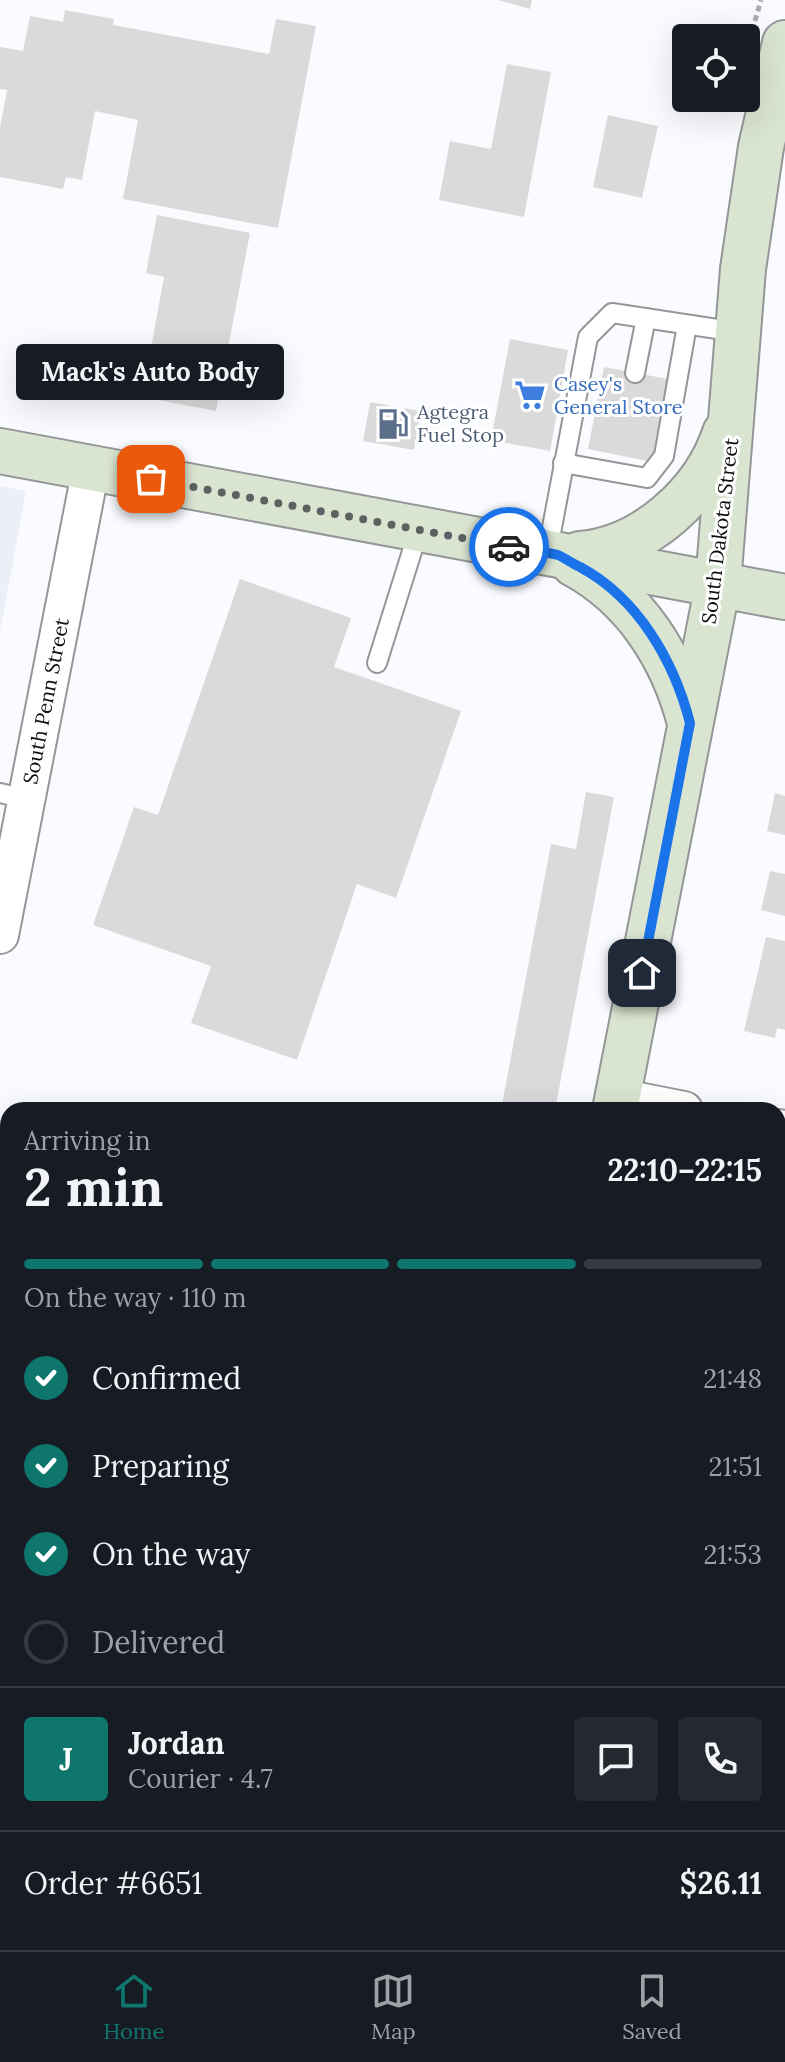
<!DOCTYPE html>
<meta charset="utf-8">
<style>
body{margin:0;font-family:Lora,serif;background:#242831;color:#f1f3f6;height:100vh;display:flex;flex-direction:column;font-size:30px;white-space:nowrap}
*{box-sizing:border-box;margin:0}
p{font-size:26px;color:#9ea1a6}
.icon{flex:none;width:44px;height:44px;fill:none;stroke:currentColor;stroke-width:2;stroke-linecap:round;stroke-linejoin:round}
.map{position:relative;flex:1;overflow:hidden}
.sheet{position:absolute;left:0px;top:1102px;width:786px;height:848px;display:flex;flex-direction:column;background:#171b24;border-radius:24px 24px 0 0;box-shadow:0 8px 32px #0002}
.sheet>*{flex:none}
.buttons{position:absolute;left:672px;top:24px;display:grid;gap:16px}
.buttons a{display:grid;place-items:center;width:88px;height:88px;border-radius:8px;background:#171b24;box-shadow:0 8px 32px #0002;font-size:40px}
.pin{position:absolute;display:grid;place-items:center;width:68px;height:68px;color:#fff;margin:-34px;border-radius:16px;box-shadow:0 4px 12px #0006}
.courier{position:absolute;display:grid;place-items:center;width:80px;height:80px;margin:-40px;border:6px solid #1a73e8;border-radius:50%;background:#fff;color:#222;box-shadow:0 2px 10px #0007}
.bubble{position:absolute;height:56px;border-radius:8px;background:#171b24;box-shadow:0 8px 32px #0002;font-size:26px;font-weight:800;line-height:56px;text-align:center}
.summary em{font-style:normal;font-weight:800}
.summary div{display:flex;flex-direction:column-reverse}
.summary{display:flex;align-items:center;justify-content:space-between;height:136px;padding:0 24px}
h1{font-size:52px;font-weight:800;line-height:60px}
.bar{display:grid;grid-template-columns:repeat(4,1fr);gap:12px 8px;align-content:center;height:96px;padding:0 24px}
.bar i{height:10px;border-radius:6px;background:#363941}
.bar .active{background:#0f766e}
.bar p{grid-column:span 4}
.line{display:flex;align-items:center;gap:20px;padding:0 24px;border-top:2px solid #363941}
.line div{flex:1}
.round{display:grid;place-items:center;flex:none;width:84px;height:84px;border-radius:8px;background:#242831}
ol{padding:0 24px;list-style:none}
li{display:flex;align-items:center;gap:24px;height:88px}
li p{margin-inline-start:auto}
li .icon{padding:8px;border-radius:50%;background:#0f766e;color:#fff;stroke-width:4}
li:last-child{color:#9ea1a6}
li i{width:44px;height:44px;border:4px solid #363941;border-radius:50%}
.menu{display:flex;justify-content:space-around;align-items:center;height:112px;border-top:2px solid #363941;background:#171b24;font-size:22px;color:#9ea1a6}
.menu a{display:grid;justify-items:center;gap:4px}
.menu .active{color:#0f766e}
.map>svg:first-child{display:block}
</style>
<div class="map">
<svg width="785" height="1950" viewBox="0 0 785 1950">
<rect width="100%" height="100%" fill="#fafbfe"/>
<polygon fill="#eceef8" points="0,486 26,491 0,632"/>
<g fill="#dcd9db">
<polygon points="498,0 532,0 530,9"/>
<polygon points="65,10 114,19 113,25 269,54 276,19 316,26 278,228 123,199 138,120 95,111 82,180 66,177 63,189 0,177 0,128 7,90 0,89 0,47 23,51 30,16 63,22"/>
<polygon points="507,64 551,72 524,217 439,200 450,141 491,149"/>
<polygon points="608,115 658,126 642,198 593,187"/>
<polygon points="157,215 250,233 216,411 142,397 164,277 146,273"/>
<polygon points="510,339 568,350 550,451 491,440"/>
<polygon points="604,367 668,379 652,462 588,449"/>
<polygon points="370,402 421,411 414,450 363,441"/>
<polygon points="240,579 351,618 334,667 461,711 396,898 357,884 297,1060 191,1023 211,966 93,925 134,807 158,815"/>
<polygon points="586,792 614,797 555,1110 501,1110 551,844 576,849"/>
<polygon points="775,793 785,796 785,835 767,831"/>
<polygon points="770,871 785,874 785,916 761,910"/>
<polygon points="766,937 785,941 785,1030 777,1028 775,1038 744,1031"/>
<polygon points="784,1270 785,1270 785,1311 778,1310 778,1296"/>
<polygon points="778,1336 785,1338 785,1374 778,1373"/>
<polygon points="778,1394 785,1395 785,1426 778,1424"/>
<polygon points="0,1430 8,1432 8,1551 0,1550"/>
<polygon points="778,1460 785,1462 783,1496 778,1495"/>
<polygon points="778,1812 785,1813 785,1849 778,1848"/>
<polygon points="180,1942 320,1942 314,1950 192,1950"/>
<polygon points="614,1942 651,1942 650,1950 613,1950"/>
</g>
<g fill="none" stroke-linecap="round" stroke-linejoin="round">
<defs>
<g id="lane">
<polyline points="635,373 646,318"/>
<polyline points="563,463 647,478 664,456 687,325"/>
<polyline points="547,554 588,337 612,313 737,332"/>
<polyline points="377,663 419,529"/>
<polyline points="0,793 27,799"/>
<polyline points="778,1649 785,1613"/>
<polyline points="778,1887 785,1888"/>
<polyline points="137,1950 139,1942"/>
<polyline points="552,1950 554,1942"/>
</g>
<g id="street">
<polyline points="0,935 91,468"/>
<polyline points="618,1097 684,1110"/>
<polyline points="778,1128 785,1129"/>
</g>
<g id="secondary">
<polyline points="0,451 785,597"/>
<path d="M580 554C644 549 705 494 725 433"/>
<path d="M574 564C635 597 673 657 690 723"/>
<polyline points="615,1110 718,584 743,269 761,147 785,43"/>
<polyline points="455,1950 457,1942"/>
</g>
</defs>
<use href="#lane" stroke="#969699" stroke-width="22"/>
<use href="#street" stroke="#969699" stroke-width="40"/>
<use href="#secondary" stroke="#969699" stroke-width="48"/>
<polyline stroke="#abacae" stroke-width="5" stroke-dasharray="6 4" stroke-linecap="butt" points="755,21 761,0"/>
<use href="#lane" stroke="#fff" stroke-width="18"/>
<use href="#street" stroke="#fff" stroke-width="36"/>
<use href="#secondary" stroke="#dae5d1" stroke-width="44"/>
</g>
<g fill="none" stroke-linecap="round" stroke-linejoin="round">
<polyline stroke="#5f6061" stroke-width="8" stroke-dasharray="0 14.4" points="151,479 509,547"/>
<path stroke="#1a73e8" stroke-width="10" d="M509 547C525 550 543 551 558 555 565 558 573 564 580 567 638 598 674 661 690 723L642 973"/>
</g>
<defs>
<symbol id="supermarket-bare" viewBox="-9 -9 18 18"><path d="M-6-5.5h2.5l.6 2H6L4.5 2H-2.5L-4.4-4H-6ZM-1.5 3.2a1.3 1.3 0 1 0 .1 0ZM3 3.2a1.3 1.3 0 1 0 .1 0Z" fill="#3f7fe0" stroke="#fff" stroke-width="2.5" paint-order="stroke"/></symbol>
<symbol id="fuel-bare" viewBox="-9 -9 18 18"><path d="M-5.5-6h7V0h2V4h1.3V-2.5L3-4.5l.8-.8L6-3V5H2.5V1h-1V6h-7ZM-4.2-4.7v3.2H.2V-4.7Z" fill="#5c6f8a" stroke="#fff" stroke-width="2.5" paint-order="stroke"/></symbol>
</defs>
<g fill-rule="evenodd">
<use href="#supermarket-bare" x="508" y="373" width="44" height="44"/>
<use href="#fuel-bare" x="371" y="402" width="44" height="44"/>
</g>
<g text-anchor="middle" stroke-width="6" stroke-linejoin="round" paint-order="stroke">
<g font-size="20" fill="#366cbe" stroke="#fff" text-anchor="start">
<text x="554" y="391">Casey's<tspan x="554" dy="23">General Store</tspan></text>
</g>
<g font-size="20" fill="#4e5e75" stroke="#fff" text-anchor="start">
<text x="417" y="419">Agtegra<tspan x="417" dy="23">Fuel Stop</tspan></text>
</g>
<g font-size="20" fill="#0c0c0d" stroke="#fff">
<text transform="translate(720 531) rotate(-83)" y="7">South Dakota Street</text>
<text transform="translate(46 701) rotate(-79)" y="7">South Penn Street</text>
</g>
</g>
</svg>
<div class="buttons">
<a><svg class="icon" aria-label="locate" viewBox="0 0 24 24"><circle cx="12" cy="12" r="6"/><path d="M12 2v4M12 18v4M2 12h4M18 12h4"/></svg></a>
</div>
<div class="pin" style="left:151px;top:479px;background:#ea580c"><svg class="icon" aria-label="bag" viewBox="0 0 24 24"><path d="M5 8h14l-1 12H6zM9 8a3 3 0 0 1 6 0"/></svg></div>
<div class="pin" style="left:642px;top:973px;background:#1f2937"><svg class="icon" aria-label="home" viewBox="0 0 24 24"><path d="M3 11l9-7 9 7M6 9v11h12V9"/></svg></div>
<div class="courier" style="left:509px;top:547px"><svg class="icon" aria-label="car" viewBox="0 0 24 24"><path d="M5 17H2v-5l4-1 3-4h7l3 4 3 1v5h-3M9 17h6M6 11h13"/><circle cx="7" cy="17" r="2"/><circle cx="17" cy="17" r="2"/></svg></div>
<div class="bubble" style="left:16px;top:344px;width:268px">Mack's Auto Body</div>
<section class="sheet">
<div class="summary"><div><h1>2 min</h1><p>Arriving in</p></div><em>22:10–22:15</em></div>
<div class="bar"><i class="active"></i><i class="active"></i><i class="active"></i><i></i><p>On the way · 110 m</p></div>
<ol>
<li><svg class="icon" aria-label="check" viewBox="0 0 24 24"><path d="M5 12l5 5 9-10"/></svg>Confirmed<p>21:48</p></li>
<li><svg class="icon" aria-label="check" viewBox="0 0 24 24"><path d="M5 12l5 5 9-10"/></svg>Preparing<p>21:51</p></li>
<li><svg class="icon" aria-label="check" viewBox="0 0 24 24"><path d="M5 12l5 5 9-10"/></svg>On the way<p>21:53</p></li>
<li><i></i>Delivered</li>
</ol>
<div class="line" style="height:144px"><b class="round" style="background:#0f766e;color:#fff">J</b><div><b>Jordan</b><p>Courier · 4.7</p></div><a class="round"><svg class="icon" aria-label="chat" viewBox="0 0 24 24"><path d="M4 5h16v11H9l-5 4z"/></svg></a><a class="round"><svg class="icon" aria-label="phone" viewBox="0 0 24 24"><path d="M5 4h4l2 5-3 2q2 4 5 5l2-3 5 2v4C11 20 4 13 5 4z"/></svg></a></div>
<div class="line" style="height:104px"><div>Order #6651</div><b>$26.11</b></div>
</section>
</div>
<nav class="menu">
<a class="active"><svg class="icon" aria-label="home" viewBox="0 0 24 24"><path d="M3 11l9-7 9 7M6 9v11h12V9"/></svg>Home</a>
<a><svg class="icon" aria-label="map" viewBox="0 0 24 24"><path d="M3 6l6-2 6 2 6-2v14l-6 2-6-2-6 2zM9 4v14M15 6v14"/></svg>Map</a>
<a><svg class="icon" aria-label="saved" viewBox="0 0 24 24"><path d="M7 4h10v16l-5-4-5 4z"/></svg>Saved</a>
</nav>
